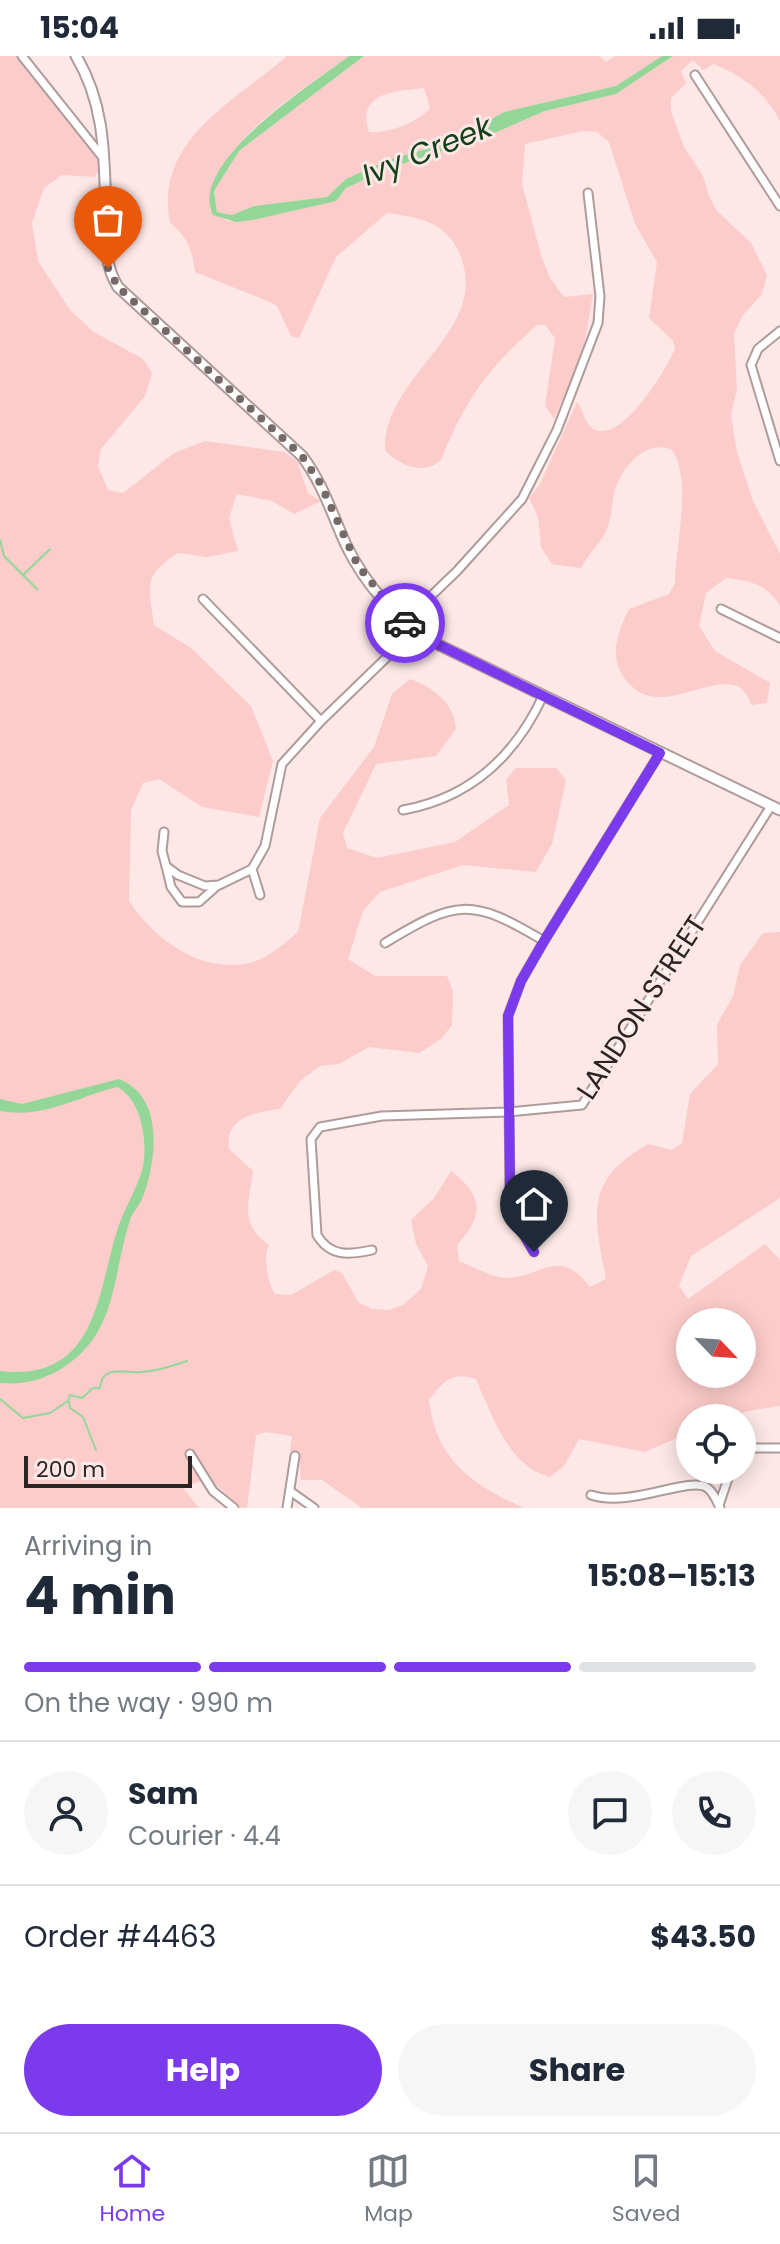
<!DOCTYPE html>
<meta charset="utf-8">
<style>
body{margin:0;font-family:Poppins,sans-serif;background:#f6f6f7;color:#1f2937;height:100vh;display:flex;flex-direction:column;font-size:30px;white-space:nowrap}
*{box-sizing:border-box;margin:0}
p{font-size:26px;color:#747a83}
.icon{flex:none;width:44px;height:44px;fill:none;stroke:currentColor;stroke-width:2;stroke-linecap:round;stroke-linejoin:round}
.map{position:relative;height:1452px;overflow:hidden}
.sheet{display:flex;flex-direction:column;background:#fff;flex:1}
.sheet>*{flex:none}
.needle{width:52px;rotate:115deg}
.controls{position:absolute;left:676px;top:1252px;display:grid;gap:16px}
.controls a{display:grid;place-items:center;width:80px;height:80px;border-radius:50%;background:#fff;box-shadow:0 4px 20px #0003;font-size:40px}
.scale{position:absolute;left:24px;bottom:20px;width:168px;box-sizing:border-box;padding-left:8px;border:4px solid #2c2424;border-top:0;font-size:22px;line-height:28px;white-space:nowrap;color:#2c2424;-webkit-text-stroke:6px #fde8e7;paint-order:stroke}
.pin{position:absolute;display:grid;place-items:center;width:68px;height:68px;color:#fff;margin:-82px -34px;border-radius:50% 50% 50% 0;rotate:-45deg;box-shadow:0 0 8px #0007}
.pin .icon{rotate:45deg}
.courier{position:absolute;display:grid;place-items:center;width:80px;height:80px;margin:-40px;border:6px solid #7c3aed;border-radius:50%;background:#fff;color:#222;box-shadow:0 2px 10px #0007}
.headline em{font-style:normal;font-weight:700}
.headline div{display:flex;flex-direction:column-reverse}
.headline{display:flex;align-items:center;justify-content:space-between;height:136px;padding:0 24px}
h1{font-size:52px;font-weight:700;line-height:60px}
.bar{display:grid;grid-template-columns:repeat(4,1fr);gap:12px 8px;align-content:center;height:96px;padding:0 24px}
.bar i{height:10px;border-radius:6px;background:#e0e1e3}
.bar .selected{background:#7c3aed}
.bar p{grid-column:span 4}
.line{display:flex;align-items:center;gap:20px;padding:0 24px;border-top:2px solid #e0e1e3}
.line div{flex:1}
.round{display:grid;place-items:center;flex:none;width:84px;height:84px;border-radius:42px;background:#f6f6f7}
.primary-button{display:flex;gap:16px;margin-top:auto;padding:16px 24px}
.primary-button a{flex:1;height:92px;border-radius:48px;background:#7c3aed;color:#fff;font-size:32px;font-weight:700;line-height:92px;text-align:center}
.primary-button a+a{background:#f6f6f7;color:#1f2937}
.status{display:flex;justify-content:space-between;align-items:center;height:56px;padding:0 40px;background:#fff;direction:ltr}
.status svg{height:22px;fill:currentColor}
.dock{display:flex;justify-content:space-around;align-items:center;height:112px;border-top:2px solid #e0e1e3;background:#fff;font-size:22px;color:#747a83}
.dock a{display:grid;justify-items:center;gap:4px}
.dock .selected{color:#7c3aed}
.map>svg:first-child{display:block}
</style>
<div class="status"><b>15:04</b><svg viewBox="0 0 49 12"><path d="M0 12V9h3v3zM5 12V6h3v6zM10 12V3h3v9zM15 12V0h3v12zM26 1h20v11H26zM47 4h2v5h-2z"/></svg></div>
<div class="map">
<svg width="780" height="1452" viewBox="0 0 780 1452">
<rect width="100%" height="100%" fill="#fde8e7"/>
<g fill="#fcccca" fill-rule="evenodd">
<path d="M0 0H21L104 103 105 116 96 117V121L62 119 44 132 32 167 38 205 70 254 94 276 143 303 152 317 145 340 101 393 98 410 108 434 123 437 174 397 205 385 284 396 297 405 308 437 321 445 294 458 272 445 237 438 229 462 238 495 207 501 178 497C142 520 149 530 154 569L191 592 251 650 273 705 259 761 202 751 159 723 143 727 131 754 129 845C154 882 196 915 244 908 266 905 282 889 298 876L320 762 374 691 392 638 410 623C433 631 455 648 456 673L436 700 376 708 343 777 347 792 377 802 455 786 509 749 506 724 516 712H556L566 724 552 788 536 816 463 809 380 836 363 855 348 903 375 920H447L453 935 452 969 441 983 419 997 369 991 339 1008 320 1010 300 1025 280 1053C256 1056 224 1061 229 1093L253 1115C249 1147 239 1168 269 1189 263 1202 267 1226 275 1238L291 1239 334 1214 342 1217 358 1246 372 1253 388 1254 403 1249 421 1233 428 1210 416 1188 411 1164 434 1142 451 1115C484 1140 484 1159 457 1189L459 1205C472 1210 492 1222 506 1222 543 1221 559 1190 590 1231L606 1223C593 1157 585 1124 648 1088L672 1094 682 1087 690 1038 718 1008 717 969 733 940 740 909 763 877 780 876V1142L691 1200 679 1230 688 1243 765 1188 780 1204V1350C749 1354 721 1362 690 1362V1376L645 1396 579 1383 564 1410 550 1421C509 1412 491 1357 476 1323 452 1315 443 1325 429 1344 436 1405 473 1429 524 1452H362L322 1424H301L299 1400 290 1395 292 1380 266 1376 256 1379 247 1452H241C220 1433 213 1416 183 1432L199 1452H0ZM690 1266H742V1318H690Z"/>
<path d="M287 0H349C302 35 209 88 210 154L228 165 336 145 346 132 387 113 483 82 545 55 616 38 673 0H780V65C764 35 744 21 714 8L703 14 693 4 681 15 686 27 671 42V55L684 91 703 120 709 140 717 155 751 187 767 219 762 238 743 259 734 278 737 333 731 359 737 396 753 445 780 498V550C768 528 748 524 726 522L706 537 699 570 715 595 770 627 767 647 752 649C748 642 745 633 737 630 704 619 657 665 625 623 608 600 618 576 629 553L669 538 675 527C675 490 693 425 672 394 645 382 620 413 614 438 611 450 612 463 606 475 600 488 588 498 581 512L552 508 541 491 538 461 529 442 539 430 577 346C584 354 583 365 592 372 619 392 666 314 675 293L673 285 649 262 657 206 635 168 609 86 597 76 583 75 525 88 522 128 541 199 550 222 564 241 593 238 583 297 554 363 545 350 555 282 545 269H537C487 314 467 341 441 404 424 420 400 409 385 395 382 318 494 276 459 196 445 165 416 161 387 157L336 201 299 282 291 280 277 250 270 246 195 216C192 194 188 181 170 167 154 84 234 46 287 0Z"/>
<path d="M364 0H600L606 6 615 0H662L616 30 504 56 450 86 388 104 346 123 327 141 254 150 232 159 217 156 214 135 239 95ZM424 32 430 52C419 66 388 78 369 76 356 35 395 36 424 32Z"/>
</g>
<g fill="#94d697">
<path d="M349 0H364L239 95 214 135 217 156 232 159 254 150 327 141 346 123 388 104 450 86 504 56 616 30 662 0H673L616 38 545 55 483 82 387 113 346 132 336 145 253 164 236 166 213 159C187 106 314 27 349 0Z"/>
<path d="M119 1023C166 1041 156 1109 142 1143 139 1150 132 1157 130 1164 112 1219 118 1276 64 1311 44 1324 24 1329 0 1327V1315C94 1326 97 1243 116 1178 122 1158 132 1141 140 1121 150 1097 144 1044 117 1031 77 1041 43 1063 0 1055V1043L22 1048Z"/>
</g>
<g fill="none" stroke-linecap="round" stroke-linejoin="round">
<g stroke="#94d697" stroke-width="2">
<polyline points="0,484 4,500 37,533"/>
<polyline points="23,519 50,493"/>
<path d="M0 1343 23 1362 50 1357 68 1345 70 1339 82 1342 93 1332H100C102 1307 126 1318 142 1316 156 1315 173 1310 187 1305"/>
<polyline points="69,1346 70,1352 83,1361 96,1394"/>
</g>
<defs>
<g id="minor">
<polyline points="22,0 104,103"/>
<polyline points="695,19 780,150"/>
<polyline points="780,275 758,293 751,309 780,405"/>
<polyline points="203,543 321,665"/>
<polyline points="721,553 780,582"/>
<polyline points="404,566 457,515 522,443 557,374 598,267 600,240 588,137"/>
<path d="M403 754C470 742 515 700 543 640"/>
<polyline points="164,776 162,795 166,810 178,819 205,830 219,829 252,813 265,790 282,708 321,665 414,575"/>
<polyline points="166,810 171,831 182,846 199,846 217,830"/>
<polyline points="252,813 260,839"/>
<path d="M385 887C456 844 471 841 544 885"/>
<path d="M372 1194C349 1199 330 1201 317 1179L311 1083 320 1071 382 1060 508 1056 582 1049 771 750"/>
<polyline points="534,1196 518,1169 510,1134 508,960 521,925 544,885 660,697"/>
<polyline points="190,1398 213,1435 234,1452"/>
<polyline points="742,1399 755,1392 780,1392"/>
<polyline points="290,1435 314,1452"/>
<path d="M591 1439C629 1452 687 1421 706 1431 713 1435 717 1445 720 1452"/>
<polyline points="719,1449 731,1414"/>
<polyline points="287,1452 295,1400"/>
</g>
<path id="major" d="M76 0C106 50 104 102 106 158 106 184 104 209 118 231L302 400C323 428 332 458 346 489 366 530 398 566 437 588L780 754"/>
</defs>
<use href="#minor" stroke="#af9b9a" stroke-width="11"/>
<use href="#major" stroke="#af9b9a" stroke-width="13"/>
<use href="#minor" stroke="#fff" stroke-width="7"/>
<use href="#major" stroke="#fff" stroke-width="9"/>
</g>
<g fill="none" stroke-linecap="round" stroke-linejoin="round">
<polyline stroke="#756968" stroke-width="8" stroke-dasharray="0 14.4" points="108,212 118,231 302,400 320,427 358,510 405,567"/>
<polyline stroke="#7c3aed" stroke-width="10" points="405,567 437,588 660,697 544,885 521,925 508,960 510,1134 518,1169 534,1196"/>
</g>
<g text-anchor="middle" stroke-width="6" stroke-linejoin="round" paint-order="stroke">
<g font-size="28" fill="#2c2424" stroke="#fde8e7">
<text transform="translate(641 951) rotate(-57)" y="10">LANDON STREET</text>
</g>
<g font-size="30" font-style="italic" fill="#124017" stroke="#fde8e7">
<text transform="translate(427 95) rotate(-22)" y="10">Ivy Creek</text>
</g>
</g>
</svg>
<div class="controls">
<a><svg class="needle" viewBox="-14 -14 28 28"><path d="M0-13l5 13h-10z" fill="#e53935"/><path d="M0 13l5-13h-10z" fill="#747a83"/></svg></a>
<a><svg class="icon" aria-label="locate" viewBox="0 0 24 24"><circle cx="12" cy="12" r="6"/><path d="M12 2v4M12 18v4M2 12h4M18 12h4"/></svg></a>
</div>
<div class="scale">200 m</div>
<div class="pin" style="left:108px;top:212px;background:#ea580c"><svg class="icon" aria-label="bag" viewBox="0 0 24 24"><path d="M5 8h14l-1 12H6zM9 8a3 3 0 0 1 6 0"/></svg></div>
<div class="pin" style="left:534px;top:1196px;background:#1f2937"><svg class="icon" aria-label="home" viewBox="0 0 24 24"><path d="M3 11l9-7 9 7M6 9v11h12V9"/></svg></div>
<div class="courier" style="left:405px;top:567px"><svg class="icon" aria-label="car" viewBox="0 0 24 24"><path d="M5 17H2v-5l4-1 3-4h7l3 4 3 1v5h-3M9 17h6M6 11h13"/><circle cx="7" cy="17" r="2"/><circle cx="17" cy="17" r="2"/></svg></div>
</div>
<section class="sheet">
<div class="headline"><div><h1>4 min</h1><p>Arriving in</p></div><em>15:08–15:13</em></div>
<div class="bar"><i class="selected"></i><i class="selected"></i><i class="selected"></i><i></i><p>On the way · 990 m</p></div>
<div class="line" style="height:144px"><a class="round"><svg class="icon" aria-label="person" viewBox="0 0 24 24"><circle cx="12" cy="8" r="4"/><path d="M4 21q1-7 8-7t8 7"/></svg></a><div><b>Sam</b><p>Courier · 4.4</p></div><a class="round"><svg class="icon" aria-label="chat" viewBox="0 0 24 24"><path d="M4 5h16v11H9l-5 4z"/></svg></a><a class="round"><svg class="icon" aria-label="phone" viewBox="0 0 24 24"><path d="M5 4h4l2 5-3 2q2 4 5 5l2-3 5 2v4C11 20 4 13 5 4z"/></svg></a></div>
<div class="line" style="height:104px"><div>Order #4463</div><b>$43.50</b></div>
<div class="primary-button"><a>Help</a><a>Share</a></div>
</section>
<nav class="dock">
<a class="selected"><svg class="icon" aria-label="home" viewBox="0 0 24 24"><path d="M3 11l9-7 9 7M6 9v11h12V9"/></svg>Home</a>
<a><svg class="icon" aria-label="map" viewBox="0 0 24 24"><path d="M3 6l6-2 6 2 6-2v14l-6 2-6-2-6 2zM9 4v14M15 6v14"/></svg>Map</a>
<a><svg class="icon" aria-label="saved" viewBox="0 0 24 24"><path d="M7 4h10v16l-5-4-5 4z"/></svg>Saved</a>
</nav>
